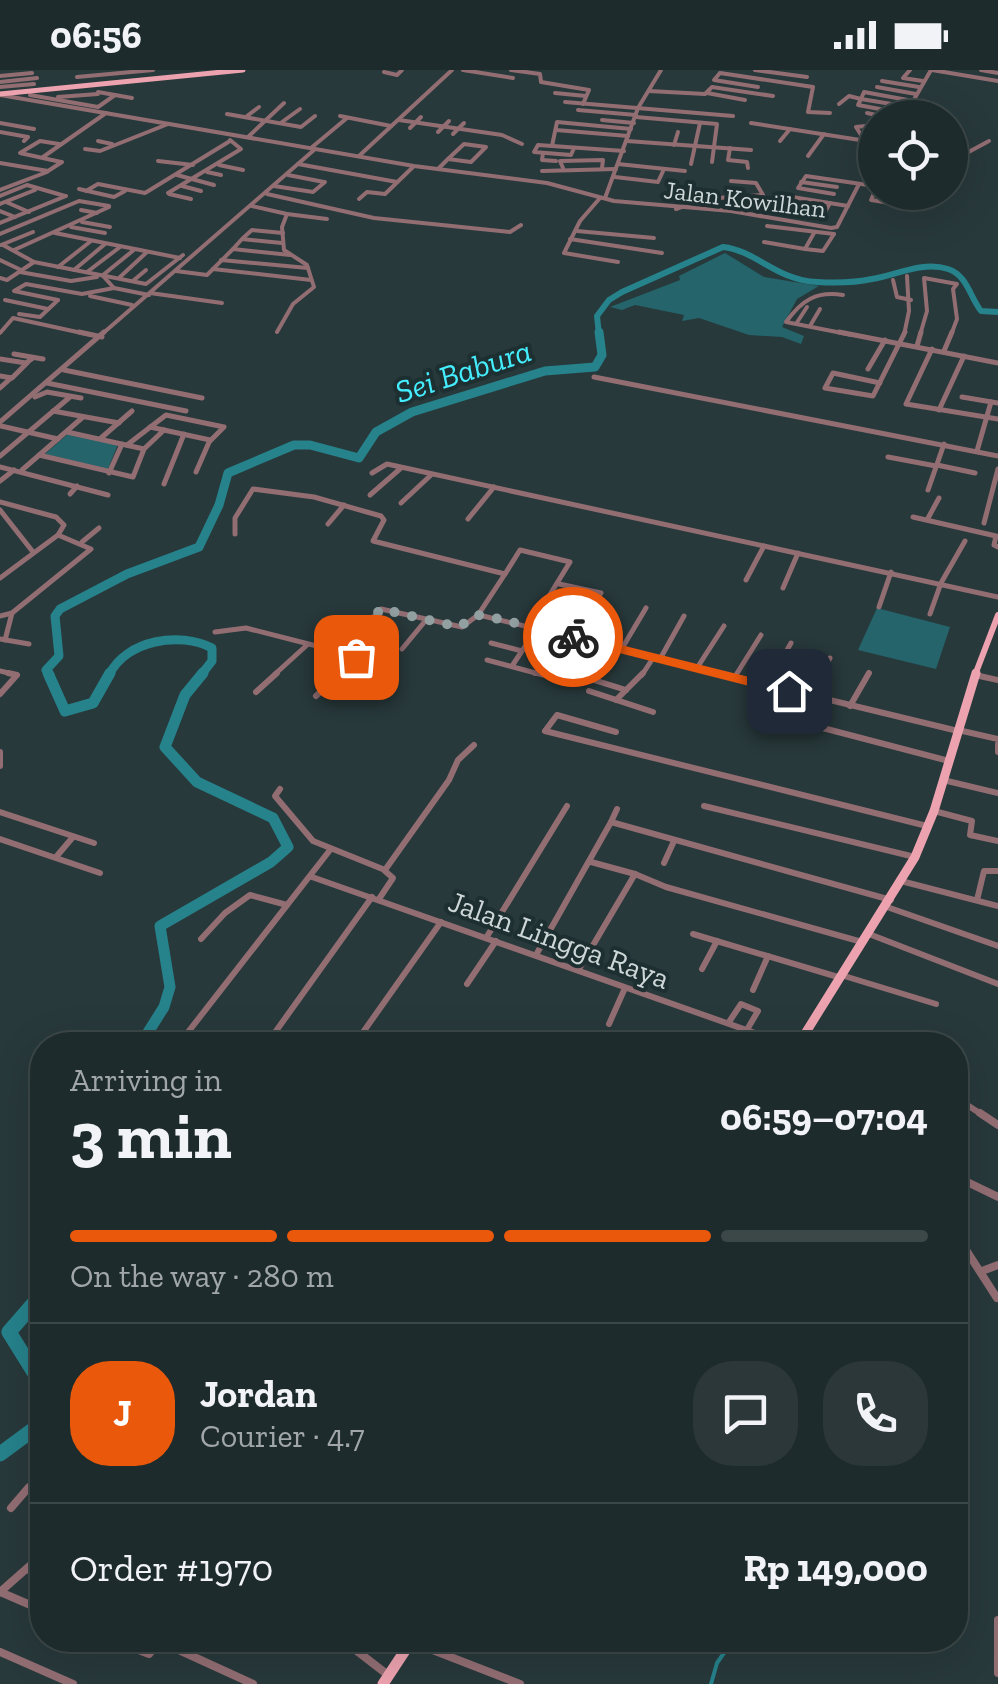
<!DOCTYPE html>
<meta charset="utf-8">
<style>
body{margin:0;font-family:"Zilla Slab",serif;background:#2b3738;color:#f1f3f6;height:100vh;display:flex;flex-direction:column;font-size:38px;white-space:nowrap}
*{box-sizing:border-box;margin:0}
p{font-size:32px;color:#a1a7a9}
.icon{flex:none;width:55px;height:55px;fill:none;stroke:currentColor;stroke-width:2;stroke-linecap:round;stroke-linejoin:round}
.map{position:relative;flex:1;overflow:hidden}
.sheet{position:absolute;left:30px;top:962px;width:938px;height:620px;display:flex;flex-direction:column;background:#1e2b2c;border-radius:40px;box-shadow:0 10px 40px #0002,0 0 0 2px #3c4748}
.sheet>*{flex:none}
.fabs{position:absolute;left:858px;top:30px;display:grid;gap:20px}
.fabs a{display:grid;place-items:center;width:110px;height:110px;border-radius:50%;background:#1e2b2c;box-shadow:0 10px 40px #0002,0 0 0 2px #3c4748;font-size:50px}
.pin{position:absolute;display:grid;place-items:center;width:85px;height:85px;color:#fff;margin:-42px;border-radius:20px;box-shadow:0 5px 15px #0006}
.courier{position:absolute;display:grid;place-items:center;width:100px;height:100px;margin:-50px;border:8px solid #ea580c;border-radius:50%;background:#fff;color:#222;box-shadow:0 2px 12px #0007}
.head em{font-style:normal;font-weight:700}
.head div{display:flex;flex-direction:column-reverse}
.head{display:flex;align-items:center;justify-content:space-between;height:170px;padding:0 40px}
h1{font-size:65px;font-weight:700;line-height:75px}
.bar{display:grid;grid-template-columns:repeat(4,1fr);gap:15px 10px;align-content:center;height:120px;padding:0 40px}
.bar i{height:12px;border-radius:8px;background:#3c4748}
.bar .selected{background:#ea580c}
.bar p{grid-column:span 4}
.line{display:flex;align-items:center;gap:25px;padding:0 40px;border-top:2px solid #3c4748}
.line div{flex:1}
.round{display:grid;place-items:center;flex:none;width:105px;height:105px;border-radius:40px;background:#2b3738}
.status{display:flex;justify-content:space-between;align-items:center;height:70px;padding:0 50px;background:#1e2b2c;direction:ltr}
.status svg{height:28px;fill:currentColor}
.map>svg:first-child{display:block}
</style>
<div class="status"><b>06:56</b><svg viewBox="0 0 49 12"><path d="M0 12V9h3v3zM5 12V6h3v6zM10 12V3h3v9zM15 12V0h3v12zM26 1h20v11H26zM47 4h2v5h-2z"/></svg></div>
<div class="map">
<svg width="998" height="1614" viewBox="0 0 998 1614">
<rect width="100%" height="100%" fill="#28393b"/>
<g fill="#24646a">
<polygon points="725,183 764,207 819,216 797,229 782,257 804,266 801,274 782,267 749,265 699,248 682,251 684,245 635,235 622,240 610,237 680,210 679,206"/>
<polygon points="68,364 118,374 108,399 45,384"/>
<polygon points="877,538 950,557 936,599 858,580"/>
</g>
<g fill="none" stroke-linecap="round" stroke-linejoin="round">
<polyline stroke="#26828b" stroke-width="4" points="711,1614 717,1593 733,1570"/>
<path stroke="#26828b" stroke-width="6" d="M599 265 597 246 609 230 622 222 723 177C757 181 776 210 817 212 835 213 854 213 872 209 897 205 922 191 948 199 967 205 970 227 981 241L998 242"/>
<g stroke="#26828b" stroke-width="9">
<polyline points="50,605 46,600 59,586 55,546 60,539 127,504 199,477 219,435 228,403 294,375 310,375 359,388 376,362 412,342 545,301 595,297 602,285 599,262"/>
<path d="M109 605C126 570 180 561 212 578V591L201 605"/>
</g>
<g stroke="#26828b" stroke-width="11">
<polyline points="48,603 65,641 93,633 110,603"/>
<polyline points="140,975 164,937 170,917 160,856 271,792 288,777 273,748 197,712 165,677 185,625 203,603"/>
</g>
<g stroke="#26828b" stroke-width="15">
<polyline points="42,1224 9,1262 42,1315"/>
<polyline points="0,1384 42,1353"/>
</g>
<g stroke="#926e73" stroke-width="4">
<polyline points="463,0 513,8"/>
<polyline points="511,0 540,4 541,12 589,20 583,34"/>
<polyline points="755,0 807,7"/>
<polyline points="910,0 903,8 923,11"/>
<polyline points="932,0 998,11"/>
<polyline points="981,0 998,3"/>
<polyline points="384,2 397,5 402,0"/>
<polyline points="720,3 813,17 808,42 830,43"/>
<polyline points="720,3 714,10 758,17"/>
<polyline points="0,6 32,3"/>
<polyline points="77,7 153,0"/>
<polyline points="882,11 919,17"/>
<polyline points="0,12 37,8"/>
<polyline points="0,17 34,14"/>
<polyline points="877,17 916,24"/>
<polyline points="649,21 705,24 712,17 773,26"/>
<polyline points="98,22 132,28"/>
<polyline points="555,23 586,26"/>
<polyline points="707,23 745,30"/>
<polyline points="0,25 414,96 547,113 614,131 731,141 831,158 837,157 859,114"/>
<polyline points="30,25 98,37 115,25"/>
<polyline points="58,27 98,24"/>
<polyline points="565,32 733,46"/>
<polyline points="912,33 931,0"/>
<polyline points="839,34 849,26 861,29 858,35 907,44"/>
<polyline points="910,37 861,29 864,22 913,31"/>
<polyline points="578,40 636,45"/>
<polyline points="867,43 890,48"/>
<polyline points="227,44 301,57 315,46"/>
<polyline points="247,46 259,37"/>
<polyline points="340,46 391,56"/>
<polyline points="636,47 717,54 712,92"/>
<polyline points="399,50 502,65 522,74"/>
<polyline points="602,50 634,53"/>
<polyline points="282,52 300,39"/>
<polyline points="0,53 34,59"/>
<polyline points="751,53 860,70 863,68 856,57 875,55"/>
<polyline points="410,58 421,47"/>
<polyline points="556,60 628,66"/>
<polyline points="0,62 28,67 24,71"/>
<polyline points="438,62 449,51"/>
<polyline points="453,64 464,53"/>
<polyline points="249,66 284,33"/>
<polyline points="98,71 112,74"/>
<polyline points="627,71 751,80"/>
<polyline points="780,71 790,59"/>
<polyline points="59,74 40,71 20,83 61,92"/>
<polygon points="464,74 486,77 471,92 448,89"/>
<polyline points="674,75 678,62"/>
<polyline points="552,76 557,52 631,59"/>
<polyline points="950,77 962,70"/>
<polyline points="311,78 347,48"/>
<polyline points="574,78 571,85 534,82 538,75 624,81"/>
<polyline points="730,78 728,90 747,92 748,98"/>
<polyline points="85,79 100,81 168,54"/>
<polyline points="543,83 542,90 556,91"/>
<polyline points="360,85 452,0"/>
<polyline points="808,86 824,64"/>
<polyline points="43,87 106,43"/>
<polyline points="158,91 193,95"/>
<polyline points="950,92 989,71"/>
<polyline points="0,93 48,101 62,92"/>
<polyline points="298,94 397,112"/>
<polyline points="618,94 685,101"/>
<polyline points="691,94 700,53"/>
<polyline points="219,95 243,100"/>
<polyline points="563,98 560,91 603,90 602,98"/>
<polyline points="438,99 448,89"/>
<polyline points="542,101 616,99"/>
<polyline points="207,102 221,105"/>
<polyline points="177,105 214,115"/>
<polyline points="288,105 324,112"/>
<polyline points="615,107 658,112 664,99"/>
<polyline points="801,112 837,117"/>
<polyline points="182,116 201,121"/>
<polyline points="274,116 313,122 325,112"/>
<polyline points="79,119 114,127 125,121"/>
<polyline points="0,120 47,102"/>
<polyline points="86,121 98,114 145,123 230,71"/>
<polyline points="875,121 871,130 903,135 914,122"/>
<polyline points="168,123 241,79 230,70"/>
<polyline points="169,124 191,129"/>
<polyline points="267,124 374,148 510,162 521,155"/>
<polyline points="834,124 798,118 806,106 875,116"/>
<polyline points="874,124 910,129"/>
<polyline points="0,126 27,115 65,126"/>
<polyline points="786,126 848,136"/>
<polyline points="600,128 580,151 564,183 618,192"/>
<polyline points="605,128 638,38 661,0"/>
<polyline points="359,129 367,122 385,124 413,97"/>
<polyline points="6,132 29,142"/>
<polyline points="0,134 35,120"/>
<polyline points="781,135 825,142"/>
<polyline points="252,136 287,144 282,157 284,180 307,195 314,217 293,234 277,262"/>
<polyline points="676,139 703,129 763,125 756,113 731,111"/>
<polyline points="762,139 821,149 830,133"/>
<polyline points="81,140 97,143"/>
<polyline points="0,141 15,147"/>
<polyline points="287,144 327,149"/>
<polyline points="82,152 110,157"/>
<polyline points="0,153 66,126"/>
<polyline points="767,156 834,164"/>
<polyline points="71,157 105,163"/>
<polyline points="577,161 654,168"/>
<polyline points="55,163 180,188"/>
<polyline points="814,163 805,179 823,181 834,164"/>
<polyline points="0,164 79,131 109,136"/>
<polyline points="243,168 252,160 283,163"/>
<polyline points="570,169 662,183"/>
<polyline points="764,172 805,179"/>
<polyline points="1,175 33,162"/>
<polyline points="3,175 34,192 146,214 183,185"/>
<polyline points="233,179 242,169 282,173"/>
<polyline points="14,180 109,137"/>
<polyline points="0,190 21,200"/>
<polyline points="221,190 308,198"/>
<polyline points="58,197 91,171"/>
<polyline points="213,199 311,210"/>
<polyline points="74,200 105,174"/>
<polyline points="176,201 207,205 233,179 290,185"/>
<polyline points="20,202 71,211 97,207"/>
<polyline points="87,202 120,177"/>
<polyline points="103,205 135,179"/>
<polyline points="103,206 114,218 149,225"/>
<polyline points="120,207 147,182"/>
<polyline points="0,208 7,210 34,192"/>
<polyline points="134,210 146,200"/>
<polyline points="893,210 897,227 911,230"/>
<polyline points="150,223 222,233"/>
<path d="M843 225C816 221 802 230 786 252L852 265"/>
<polyline points="90,226 132,235"/>
<polyline points="5,230 48,239"/>
<polyline points="58,230 14,221 26,214 82,224 114,218"/>
<polyline points="19,244 40,247 58,230"/>
<polyline points="796,254 807,237"/>
<polyline points="810,256 820,239"/>
<polyline points="0,263 13,248 91,265"/>
<polyline points="101,265 314,80"/>
<polyline points="904,265 909,241 907,206"/>
<polyline points="920,265 927,241 924,208 957,214 953,219 957,249 951,265"/>
</g>
<g stroke="#926e73" stroke-width="5">
<polyline points="79,262 102,267"/>
<polyline points="839,262 998,293"/>
<polyline points="917,276 921,262"/>
<polyline points="932,279 906,334 998,349"/>
<polyline points="944,281 952,262"/>
<polyline points="14,284 43,289"/>
<polyline points="0,289 26,293 33,288"/>
<polyline points="868,299 885,270"/>
<polyline points="64,300 202,328"/>
<polyline points="0,306 12,308 27,293"/>
<polyline points="594,307 998,386"/>
<polyline points="47,313 186,341"/>
<polyline points="880,313 833,303 825,318 873,326 905,262"/>
<polyline points="0,318 11,308"/>
<polyline points="35,327 47,322 81,328"/>
<polyline points="962,327 998,333"/>
<polyline points="939,340 964,286"/>
<polyline points="53,341 119,353"/>
<polyline points="0,352 104,262"/>
<polyline points="1,356 58,369"/>
<polyline points="150,357 210,370 196,402"/>
<polyline points="67,362 144,379"/>
<polyline points="101,368 132,341"/>
<polyline points="127,375 166,345 224,357 210,371"/>
<polyline points="977,381 991,332"/>
<polyline points="39,385 133,407 144,379 164,360"/>
<polyline points="0,386 70,327"/>
<polyline points="888,387 936,396"/>
<polyline points="937,395 975,403"/>
<polyline points="0,397 108,425"/>
<polyline points="22,400 83,347"/>
<polyline points="109,403 122,374"/>
<polyline points="372,403 387,394 998,527"/>
<polyline points="0,411 14,400"/>
<polyline points="164,414 184,364"/>
<polyline points="928,420 944,374"/>
<polyline points="70,424 77,416"/>
<polyline points="370,425 401,398"/>
<polyline points="0,432 56,447 64,455 58,465 0,508"/>
<polyline points="401,433 431,405"/>
<polyline points="0,440 33,482"/>
<polyline points="913,447 996,466 994,475 998,477"/>
<polyline points="468,449 494,417"/>
<polyline points="927,450 939,428"/>
<polyline points="984,453 998,399"/>
<polyline points="328,454 344,435"/>
<polyline points="82,472 99,458"/>
<polyline points="505,504 520,480 570,492 530,557"/>
<polyline points="746,510 764,476"/>
<polyline points="783,518 798,483"/>
<polyline points="879,537 891,502"/>
<polyline points="930,544 941,513 965,471"/>
<polyline points="479,545 728,605"/>
<polyline points="0,546 12,543 91,479 58,465"/>
<polyline points="215,562 246,558 340,582 381,539 462,557 478,545 505,504 373,471 384,450 381,446 314,427 253,419 235,448 235,464"/>
<polyline points="0,569 29,574"/>
<polyline points="5,570 12,543"/>
<polyline points="491,573 522,581"/>
<polyline points="402,579 426,550"/>
<polyline points="621,580 646,538"/>
<polyline points="537,584 559,589"/>
<polyline points="660,589 684,546"/>
<polyline points="487,590 543,605 552,603 601,523 559,514"/>
<polyline points="512,596 526,575"/>
<polyline points="697,598 724,556"/>
<polyline points="0,601 17,605"/>
<polyline points="274,605 307,575"/>
<polyline points="338,605 357,588 340,582"/>
<polyline points="642,605 653,588"/>
<polyline points="736,605 761,565"/>
<polyline points="773,605 791,573"/>
<polyline points="821,605 830,588"/>
</g>
<g stroke="#926e73" stroke-width="6">
<polyline points="535,603 552,603"/>
<polyline points="718,603 958,661"/>
<polyline points="975,605 998,610"/>
<polyline points="581,606 626,620"/>
<polyline points="767,615 774,603"/>
<polyline points="589,621 653,642"/>
<polyline points="256,622 277,603"/>
<polyline points="0,624 17,605 8,603"/>
<polyline points="316,626 341,603"/>
<polyline points="810,627 822,603"/>
<polyline points="616,630 643,603"/>
<polyline points="850,636 869,603"/>
<polyline points="819,657 949,691"/>
<polyline points="958,660 998,669"/>
<polyline points="616,662 557,645 545,661 927,756"/>
<polyline points="998,674 998,682"/>
<polyline points="0,682 0,696"/>
<polyline points="943,710 998,723"/>
<polyline points="280,719 275,726 313,771 385,800"/>
<polyline points="704,736 915,787"/>
<polyline points="934,741 972,751 970,765 998,771"/>
<polyline points="0,742 94,773"/>
<polyline points="611,752 617,739"/>
<polyline points="0,769 100,803"/>
<polyline points="56,787 73,767"/>
<polyline points="591,792 635,804"/>
<polyline points="664,793 674,771"/>
<polyline points="385,800 449,710 458,690 474,675"/>
<polyline points="312,807 789,975"/>
<polyline points="901,811 998,836"/>
<polyline points="379,829 393,808 385,801"/>
<polyline points="977,830 984,801 998,801"/>
<polyline points="887,837 998,876"/>
<polyline points="693,864 838,907"/>
<polyline points="869,864 998,914"/>
<polyline points="486,868 567,736"/>
<polyline points="201,869 225,843 250,825 287,835"/>
<polyline points="536,885 611,752 891,830"/>
<polyline points="579,899 635,804 666,817 862,872"/>
<polyline points="702,899 717,871"/>
<polyline points="841,905 936,934"/>
<polyline points="467,914 496,871"/>
<polyline points="753,920 768,886"/>
<polyline points="729,952 741,934 758,941 748,958"/>
<polyline points="609,954 625,918"/>
<polyline points="805,965 869,975"/>
<polyline points="178,975 330,780"/>
<polyline points="266,975 372,827"/>
<polyline points="354,975 441,852"/>
<polyline points="685,975 695,971 706,975"/>
<polyline points="955,1027 984,1046"/>
</g>
<g stroke="#926e73" stroke-width="8">
<polyline points="980,1043 998,1055"/>
<polyline points="961,1109 998,1127"/>
<polyline points="955,1163 997,1228"/>
<polyline points="982,1201 998,1195"/>
<polyline points="11,1438 29,1417 42,1416"/>
<polyline points="27,1499 42,1505"/>
<polyline points="0,1522 42,1485"/>
<polyline points="0,1522 42,1540"/>
<polyline points="998,1550 998,1603"/>
<polyline points="113,1570 149,1584 158,1572"/>
<polyline points="157,1570 253,1614"/>
<polyline points="620,1570 629,1573"/>
<polyline points="412,1572 520,1614"/>
<polyline points="357,1581 388,1605"/>
<polyline points="0,1582 73,1614"/>
</g>
<polyline stroke="#eda3af" stroke-width="5" points="0,24 243,0"/>
<polyline stroke="#eda3af" stroke-width="6" points="975,605 998,545"/>
<polyline stroke="#eda3af" stroke-width="9" points="798,975 915,787 934,741 976,603"/>
<polyline stroke="#eda3af" stroke-width="11" points="383,1614 412,1570"/>
</g>
<polygon fill="#ea580c" points="573,563 789,617 796,621 789,626 568,570 568,564"/>
<g fill="none" stroke-linecap="round" stroke-linejoin="round">
<polyline stroke="#93a0a1" stroke-width="10" stroke-dasharray="0 18" points="356,587 340,582 381,539 459,557 477,545 486,546 573,567"/>
</g>
<g text-anchor="middle" stroke-width="8" stroke-linejoin="round" paint-order="stroke">
<g font-size="25" fill="#cdd7d8" stroke="#1e2f31">
<text transform="translate(745 129) rotate(7)" y="9">Jalan Kowilhan</text>
</g>
<g font-size="30" fill="#cdd7d8" stroke="#1e2f31">
<text transform="translate(559 870) rotate(20)" y="10">Jalan Lingga Raya</text>
</g>
<g font-size="32" font-style="italic" fill="#45eefe" stroke="#1e2f31">
<text transform="translate(463 301) rotate(-18)" y="11">Sei Babura</text>
</g>
</g>
</svg>
<div class="fabs">
<a><svg class="icon" aria-label="locate" viewBox="0 0 24 24"><circle cx="12" cy="12" r="6"/><path d="M12 2v4M12 18v4M2 12h4M18 12h4"/></svg></a>
</div>
<div class="pin" style="left:356px;top:587px;background:#ea580c"><svg class="icon" aria-label="bag" viewBox="0 0 24 24"><path d="M5 8h14l-1 12H6zM9 8a3 3 0 0 1 6 0"/></svg></div>
<div class="pin" style="left:789px;top:621px;background:#1f2937"><svg class="icon" aria-label="home" viewBox="0 0 24 24"><path d="M3 11l9-7 9 7M6 9v11h12V9"/></svg></div>
<div class="courier" style="left:573px;top:567px"><svg class="icon" aria-label="bike" viewBox="0 0 24 24"><circle cx="6" cy="16" r="4"/><circle cx="18" cy="16" r="4"/><path d="M6 16l4-8h5l3 8M10 8l3 8H6M13 5h3"/></svg></div>
<section class="sheet">
<div class="head"><div><h1>3 min</h1><p>Arriving in</p></div><em>06:59–07:04</em></div>
<div class="bar"><i class="selected"></i><i class="selected"></i><i class="selected"></i><i></i><p>On the way · 280 m</p></div>
<div class="line" style="height:180px"><b class="round" style="background:#ea580c;color:#fff">J</b><div><b>Jordan</b><p>Courier · 4.7</p></div><a class="round"><svg class="icon" aria-label="chat" viewBox="0 0 24 24"><path d="M4 5h16v11H9l-5 4z"/></svg></a><a class="round"><svg class="icon" aria-label="phone" viewBox="0 0 24 24"><path d="M5 4h4l2 5-3 2q2 4 5 5l2-3 5 2v4C11 20 4 13 5 4z"/></svg></a></div>
<div class="line" style="height:130px"><div>Order #1970</div><b>Rp 149,000</b></div>
</section>
</div>
